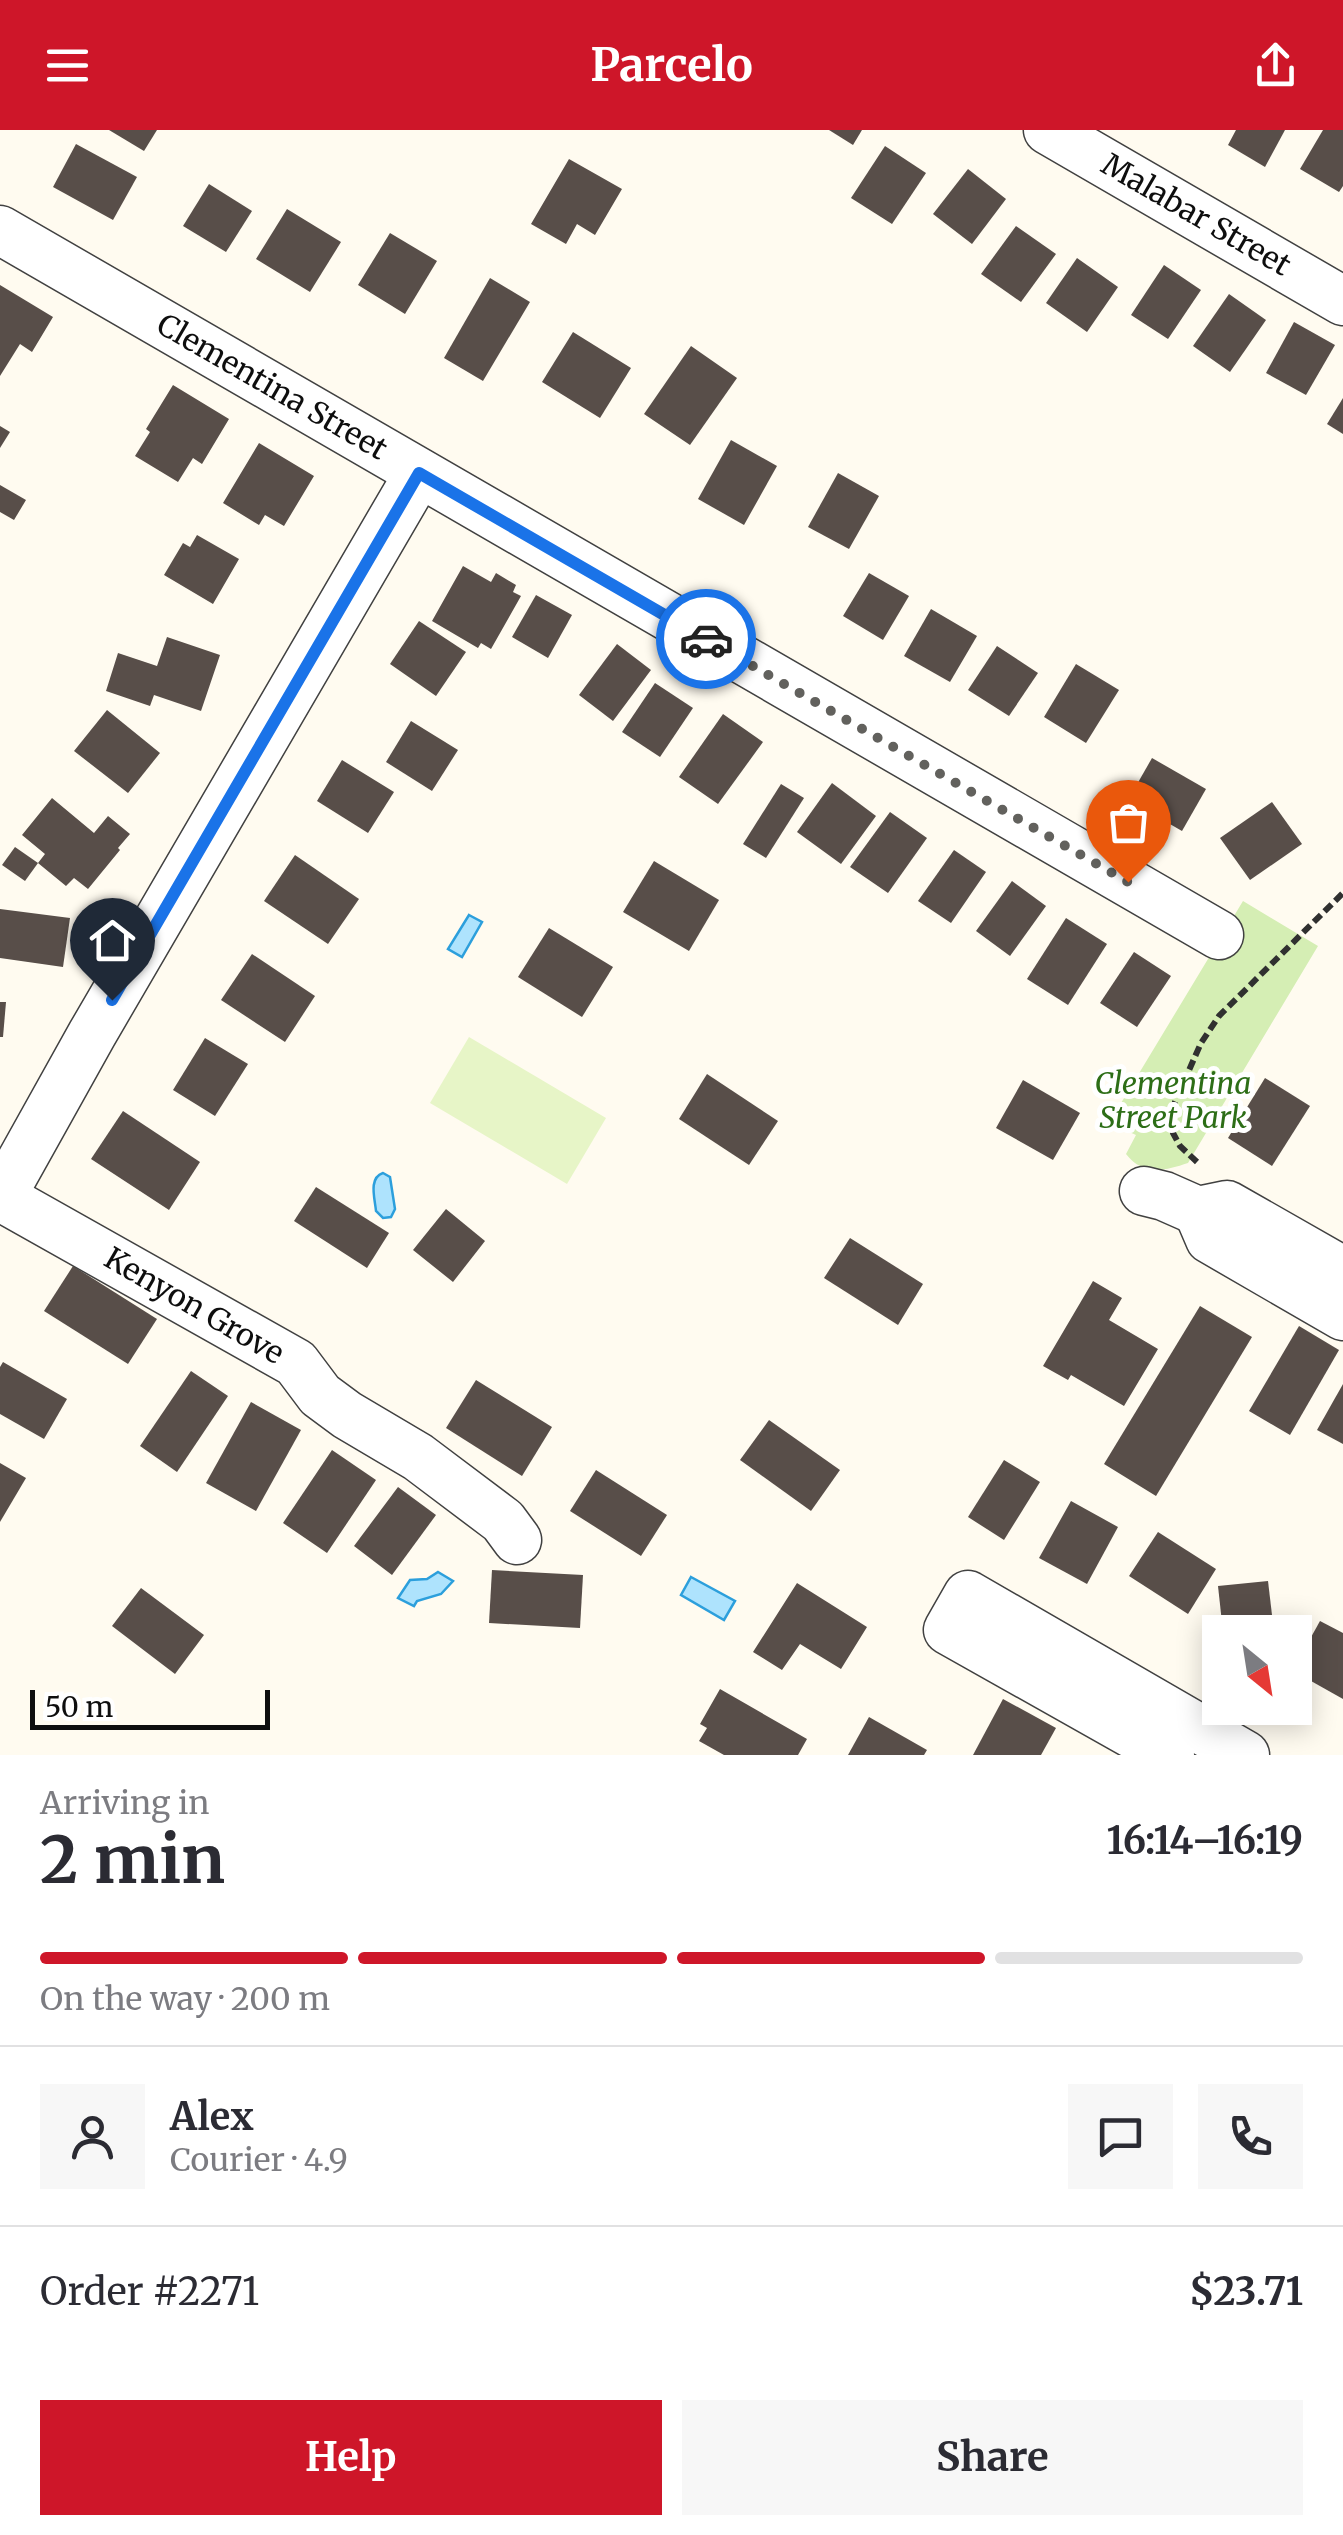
<!DOCTYPE html>
<meta charset="utf-8">
<style>
body{margin:0;font-family:Merriweather,serif;background:#f7f7f7;color:#2b2b33;height:100vh;display:flex;flex-direction:column;font-size:38px;white-space:nowrap}
*{box-sizing:border-box;margin:0}
p{font-size:32px;color:#7c7c81}
.icon{flex:none;width:55px;height:55px;fill:none;stroke:currentColor;stroke-width:2;stroke-linecap:round;stroke-linejoin:round}
.map{position:relative;height:1625px;overflow:hidden}
.side{display:flex;flex-direction:column;background:#fff;flex:1}
.side>*{flex:none}
.needle{width:65px;rotate:150deg}
.fabs{position:absolute;left:1202px;top:1485px;display:grid;gap:20px}
.fabs a{display:grid;place-items:center;width:110px;height:110px;border-radius:0px;background:#fff;box-shadow:0 5px 25px #0003;font-size:50px}
.scale{position:absolute;left:30px;bottom:25px;width:240px;box-sizing:border-box;padding-left:10px;border:5px solid #0e0e0e;border-top:0;font-size:28px;line-height:35px;white-space:nowrap;color:#0e0e0e;-webkit-text-stroke:8px #fff;paint-order:stroke}
.pin{position:absolute;display:grid;place-items:center;width:85px;height:85px;color:#fff;margin:-102px -42px;border-radius:50% 50% 50% 0;rotate:-45deg;box-shadow:0 0 10px #0007}
.pin .icon{rotate:45deg}
.courier{position:absolute;display:grid;place-items:center;width:100px;height:100px;margin:-50px;border:8px solid #1a73e8;border-radius:50%;background:#fff;color:#222;box-shadow:0 2px 12px #0007}
.headline em{font-style:normal;font-weight:700}
.headline div{display:flex;flex-direction:column-reverse}
.headline{display:flex;align-items:center;justify-content:space-between;height:170px;padding:0 40px}
h1{font-size:65px;font-weight:700;line-height:75px}
.bar{display:grid;grid-template-columns:repeat(4,1fr);gap:15px 10px;align-content:center;height:120px;padding:0 40px}
.bar i{height:12px;border-radius:8px;background:#e1e1e2}
.bar .selected{background:#ce1629}
.bar p{grid-column:span 4}
.line{display:flex;align-items:center;gap:25px;padding:0 40px;border-top:2px solid #e1e1e2}
.line div{flex:1}
.round{display:grid;place-items:center;flex:none;width:105px;height:105px;border-radius:0px;background:#f7f7f7}
.button{display:flex;gap:20px;margin-top:auto;padding:20px 40px}
.button a{flex:1;height:115px;border-radius:0px;background:#ce1629;color:#fff;font-size:40px;font-weight:700;line-height:115px;text-align:center}
.button a+a{background:#f7f7f7;color:#2b2b33}
header{display:flex;justify-content:space-between;align-items:center;height:130px;padding:0 40px;background:#ce1629;color:#fff;font-size:45px;font-weight:700}
.map>svg:first-child{display:block}
</style>
<header><svg class="icon" aria-label="menu" viewBox="0 0 24 24"><path d="M4 6h16M4 12h16M4 18h16"/></svg>Parcelo<svg class="icon" aria-label="share" viewBox="0 0 24 24"><path d="M12 15V3M7 8l5-5 5 5M5 13v7h14v-7"/></svg></header>
<div class="map">
<svg width="1343" height="1625" viewBox="0 0 1343 1625">
<rect width="100%" height="100%" fill="#fffbf0"/>
<path fill="#d5eeb4" d="M1243 771 1318 816 1188 1033C1164 1041 1143 1046 1126 1024L1136 1005 1109 993Z"/>
<polygon fill="#e7f5c7" points="469,907 606,988 567,1054 430,973"/>
<g fill="#aee3fd" stroke="#2c9fdc" stroke-width="2.5">
<polygon points="469,785 482,792 462,827 448,819"/>
<path d="M383 1043 390 1047 395 1079 391 1087 383 1088 376 1081C375 1069 368 1048 383 1043Z"/>
<polygon points="438,1442 453,1451 441,1464 417,1471 414,1476 398,1468 410,1450 427,1449"/>
<polygon points="691,1447 735,1471 724,1490 681,1465"/>
</g>
<g fill="#584e49">
<polygon points="109,0 157,0 144,21"/>
<polygon points="829,0 862,0 853,15"/>
<polygon points="1236,0 1285,0 1265,37 1228,15"/>
<polygon points="1323,0 1343,0 1343,56 1339,62 1300,39"/>
<polygon points="76,14 137,47 113,90 53,57"/>
<polygon points="885,16 926,43 892,94 851,68"/>
<polygon points="569,29 622,59 595,105 577,94 566,114 531,94"/>
<polygon points="968,39 1006,69 972,114 933,84"/>
<polygon points="209,54 252,81 226,122 183,96"/>
<polygon points="287,79 341,112 310,162 256,129"/>
<polygon points="1016,96 1056,124 1021,172 981,144"/>
<polygon points="390,103 437,131 405,184 358,155"/>
<polygon points="1077,128 1118,157 1087,202 1046,173"/>
<polygon points="1164,135 1201,160 1168,209 1131,185"/>
<polygon points="490,148 530,172 483,251 444,228"/>
<polygon points="0,155 53,187 32,222 20,214 0,246"/>
<polygon points="1229,164 1266,190 1230,242 1193,216"/>
<polygon points="1294,192 1335,215 1306,265 1266,243"/>
<polygon points="573,202 631,238 600,288 542,252"/>
<polygon points="691,216 737,248 690,315 644,284"/>
<polygon points="173,255 229,289 202,334 193,328 178,352 135,326 150,302 146,299"/>
<polygon points="1343,268 1343,304 1327,294"/>
<polygon points="0,296 10,302 0,318"/>
<polygon points="731,310 777,336 744,395 698,369"/>
<polygon points="259,313 314,346 284,396 265,385 259,395 223,373"/>
<polygon points="838,343 879,366 849,419 808,397"/>
<polygon points="0,355 26,370 14,390 0,382"/>
<polygon points="197,405 239,429 213,474 164,445 183,413 190,417"/>
<polygon points="463,436 491,452 496,443 516,455 513,462 521,466 491,519 481,513 478,518 432,491"/>
<polygon points="869,443 909,466 883,510 843,486"/>
<polygon points="536,465 572,485 548,528 512,507"/>
<polygon points="931,479 977,506 950,552 904,526"/>
<polygon points="419,491 466,522 436,566 390,534"/>
<polygon points="167,507 220,525 201,581 154,565 150,576 106,561 118,523 157,536"/>
<polygon points="617,514 651,540 613,591 579,565"/>
<polygon points="997,516 1038,543 1009,586 968,560"/>
<polygon points="1076,534 1119,560 1086,613 1044,587"/>
<polygon points="655,553 693,578 660,627 622,602"/>
<polygon points="107,580 160,623 128,663 74,621"/>
<polygon points="723,584 763,612 718,674 679,647"/>
<polygon points="411,591 458,620 432,661 386,632"/>
<polygon points="1152,628 1206,659 1182,701 1128,670"/>
<polygon points="342,630 394,662 368,703 317,671"/>
<polygon points="832,653 876,686 841,734 797,702"/>
<polygon points="781,654 804,668 766,728 743,714"/>
<polygon points="52,668 94,703 108,686 130,704 118,718 120,720 88,759 74,748 66,756 38,733 45,724 22,705"/>
<polygon points="1272,672 1302,714 1250,750 1220,708"/>
<polygon points="890,682 927,708 888,763 850,737"/>
<polygon points="15,717 38,733 25,751 2,735"/>
<polygon points="954,720 986,742 951,793 918,771"/>
<polygon points="295,725 359,769 328,814 264,771"/>
<polygon points="654,731 719,770 689,821 623,782"/>
<polygon points="1012,751 1046,776 1010,826 976,801"/>
<polygon points="0,779 70,788 63,837 0,828"/>
<polygon points="1066,788 1107,814 1068,875 1027,849"/>
<polygon points="549,798 613,837 582,887 518,847"/>
<polygon points="1134,822 1171,846 1137,897 1100,873"/>
<polygon points="252,824 315,866 285,912 221,870"/>
<polygon points="0,872 6,872 3,907 0,907"/>
<polygon points="205,908 248,934 215,986 173,960"/>
<polygon points="707,944 778,991 749,1035 679,989"/>
<polygon points="1265,948 1310,976 1272,1036 1228,1008"/>
<polygon points="1023,950 1080,983 1053,1030 996,998"/>
<polygon points="123,981 200,1032 169,1080 91,1029"/>
<polygon points="316,1057 389,1103 367,1138 294,1091"/>
<polygon points="446,1079 485,1111 453,1152 413,1120"/>
<polygon points="850,1108 923,1154 898,1195 824,1148"/>
<polygon points="73,1136 157,1189 128,1234 44,1181"/>
<polygon points="1093,1151 1122,1168 1109,1190 1158,1219 1124,1276 1071,1245 1068,1250 1043,1236"/>
<polygon points="1200,1176 1252,1207 1156,1366 1104,1334"/>
<polygon points="1299,1196 1339,1220 1290,1305 1249,1281"/>
<polygon points="3,1232 67,1269 44,1309 0,1284 0,1237"/>
<polygon points="191,1241 228,1266 177,1342 140,1316"/>
<polygon points="476,1250 552,1297 522,1346 446,1298"/>
<polygon points="1343,1254 1343,1314 1317,1300"/>
<polygon points="251,1272 301,1300 256,1381 206,1353"/>
<polygon points="769,1290 840,1340 811,1381 740,1330"/>
<polygon points="332,1320 376,1350 327,1423 283,1393"/>
<polygon points="1004,1330 1040,1352 1004,1410 968,1387"/>
<polygon points="0,1333 26,1348 0,1392"/>
<polygon points="596,1340 667,1385 641,1426 570,1381"/>
<polygon points="398,1357 436,1385 392,1445 354,1416"/>
<polygon points="1071,1371 1118,1397 1087,1454 1039,1428"/>
<polygon points="1158,1402 1216,1439 1188,1484 1129,1446"/>
<polygon points="492,1440 583,1445 580,1498 489,1493"/>
<polygon points="1268,1451 1274,1502 1223,1502 1218,1456"/>
<polygon points="797,1453 867,1497 841,1539 800,1514 782,1540 753,1522"/>
<polygon points="141,1458 204,1505 175,1544 112,1496"/>
<polygon points="1320,1491 1343,1503 1343,1569 1295,1542 1295,1536"/>
<polygon points="720,1559 807,1609 798,1625 724,1625 699,1611 707,1598 700,1594"/>
<polygon points="1003,1569 1056,1598 1041,1625 973,1625"/>
<polygon points="869,1587 927,1620 924,1625 848,1625"/>
</g>
<g fill="none" stroke-linecap="round" stroke-linejoin="round">
<defs>
<g id="minor">
<polyline points="1048,0 1343,171"/>
<polyline points="0,100 1219,805"/>
<polyline points="1144,1061 1164,1066 1198,1081 1227,1075 1343,1141"/>
<polyline points="1,1067 296,1233 320,1265 347,1285 418,1327 503,1391 517,1410"/>
<polyline points="0,1069 92,904 419,343"/>
<polyline points="1198,1081 1210,1109 1343,1186"/>
<polyline points="1170,1625 948,1500 968,1465 1245,1625"/>
</g>
</defs>
<use href="#minor" stroke="#414141" stroke-width="51"/>
<polyline stroke="#303030" stroke-width="6" stroke-dasharray="10 5" stroke-linecap="butt" points="1197,1032 1180,1016 1173,1003 1172,986 1175,972 1201,913 1219,886 1343,763"/>
<use href="#minor" stroke="#fff" stroke-width="48"/>
</g>
<g fill="none" stroke-linecap="round" stroke-linejoin="round">
<polyline stroke="#62615d" stroke-width="10" stroke-dasharray="0 18" points="706,509 1128,752"/>
<polyline stroke="#1a73e8" stroke-width="12" points="112,870 419,343 706,509"/>
</g>
<g text-anchor="middle" stroke-width="10" stroke-linejoin="round" paint-order="stroke">
<g font-size="30" fill="#0e0e0e" stroke="#fff">
<text transform="translate(1196 85) rotate(30)" y="10">Malabar Street</text>
<text transform="translate(272 257) rotate(30)" y="10">Clementina Street</text>
<text transform="translate(194 1176) rotate(30)" y="10">Kenyon Grove</text>
</g>
<g font-size="30" font-style="italic" fill="#2d6e17" stroke="#fff">
<text x="1173" y="964">Clementina<tspan x="1173" dy="34">Street Park</tspan></text>
</g>
</g>
</svg>
<div class="fabs">
<a><svg class="needle" viewBox="-14 -14 28 28"><path d="M0-13l5 13h-10z" fill="#e53935"/><path d="M0 13l5-13h-10z" fill="#7c7c81"/></svg></a>
</div>
<div class="scale">50 m</div>
<div class="pin" style="left:1128px;top:752px;background:#ea580c"><svg class="icon" aria-label="bag" viewBox="0 0 24 24"><path d="M5 8h14l-1 12H6zM9 8a3 3 0 0 1 6 0"/></svg></div>
<div class="pin" style="left:112px;top:870px;background:#1f2937"><svg class="icon" aria-label="home" viewBox="0 0 24 24"><path d="M3 11l9-7 9 7M6 9v11h12V9"/></svg></div>
<div class="courier" style="left:706px;top:509px"><svg class="icon" aria-label="car" viewBox="0 0 24 24"><path d="M5 17H2v-5l4-1 3-4h7l3 4 3 1v5h-3M9 17h6M6 11h13"/><circle cx="7" cy="17" r="2"/><circle cx="17" cy="17" r="2"/></svg></div>
</div>
<section class="side">
<div class="headline"><div><h1>2 min</h1><p>Arriving in</p></div><em>16:14–16:19</em></div>
<div class="bar"><i class="selected"></i><i class="selected"></i><i class="selected"></i><i></i><p>On the way · 200 m</p></div>
<div class="line" style="height:180px"><a class="round"><svg class="icon" aria-label="person" viewBox="0 0 24 24"><circle cx="12" cy="8" r="4"/><path d="M4 21q1-7 8-7t8 7"/></svg></a><div><b>Alex</b><p>Courier · 4.9</p></div><a class="round"><svg class="icon" aria-label="chat" viewBox="0 0 24 24"><path d="M4 5h16v11H9l-5 4z"/></svg></a><a class="round"><svg class="icon" aria-label="phone" viewBox="0 0 24 24"><path d="M5 4h4l2 5-3 2q2 4 5 5l2-3 5 2v4C11 20 4 13 5 4z"/></svg></a></div>
<div class="line" style="height:130px"><div>Order #2271</div><b>$23.71</b></div>
<div class="button"><a>Help</a><a>Share</a></div>
</section>
